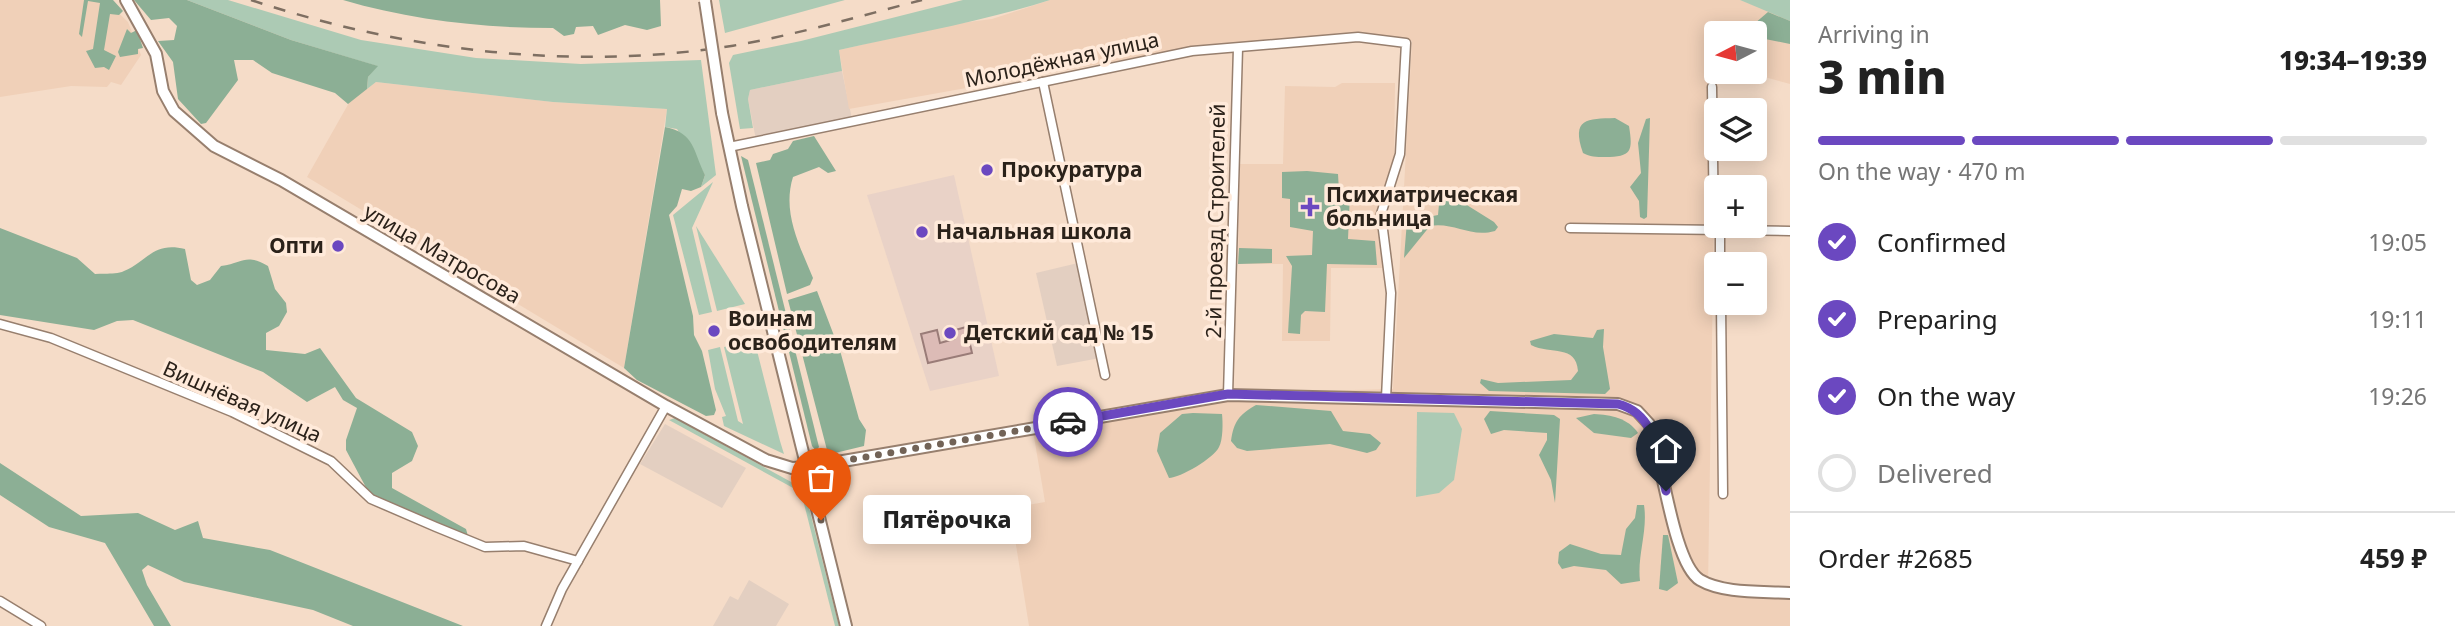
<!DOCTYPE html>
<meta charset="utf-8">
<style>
body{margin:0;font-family:"Noto Sans",sans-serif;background:#f2f2f2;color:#222;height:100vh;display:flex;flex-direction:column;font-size:26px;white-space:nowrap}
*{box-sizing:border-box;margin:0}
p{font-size:23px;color:#767676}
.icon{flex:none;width:38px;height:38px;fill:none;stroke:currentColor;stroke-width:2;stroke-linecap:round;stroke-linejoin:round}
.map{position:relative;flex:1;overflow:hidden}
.details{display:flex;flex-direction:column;background:#fff;width:665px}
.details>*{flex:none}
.needle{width:46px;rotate:264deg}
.fabs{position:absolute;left:1704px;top:21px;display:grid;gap:14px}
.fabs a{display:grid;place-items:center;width:63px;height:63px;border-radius:7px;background:#fff;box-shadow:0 4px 18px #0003;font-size:35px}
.pin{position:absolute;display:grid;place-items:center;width:60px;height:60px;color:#fff;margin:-72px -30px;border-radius:50% 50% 50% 0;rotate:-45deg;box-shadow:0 0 7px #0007}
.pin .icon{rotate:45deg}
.courier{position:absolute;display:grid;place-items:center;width:70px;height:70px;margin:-35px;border:5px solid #6b48c0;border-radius:50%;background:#fff;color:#222;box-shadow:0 2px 9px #0007}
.bubble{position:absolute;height:49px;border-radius:7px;background:#fff;box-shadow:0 4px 18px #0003;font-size:23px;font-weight:800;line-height:49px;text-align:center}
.headline em{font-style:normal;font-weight:800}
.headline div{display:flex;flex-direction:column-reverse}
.headline{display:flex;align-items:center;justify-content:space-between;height:119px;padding:0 28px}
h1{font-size:46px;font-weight:800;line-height:52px}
.bar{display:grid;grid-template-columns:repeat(4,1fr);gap:10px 7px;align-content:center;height:84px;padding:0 28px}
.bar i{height:9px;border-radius:5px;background:#e0e0e0}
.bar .active{background:#6b48c0}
.bar p{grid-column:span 4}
.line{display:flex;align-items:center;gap:18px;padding:0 28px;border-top:2px solid #e0e0e0}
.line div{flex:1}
ol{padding:0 28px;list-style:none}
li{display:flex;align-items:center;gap:21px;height:77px}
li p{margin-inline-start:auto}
li .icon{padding:7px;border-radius:50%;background:#6b48c0;color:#fff;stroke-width:4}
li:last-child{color:#767676}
li i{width:38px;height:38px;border:4px solid #e0e0e0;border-radius:50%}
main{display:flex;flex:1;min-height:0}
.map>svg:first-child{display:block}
</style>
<main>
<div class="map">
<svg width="1790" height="626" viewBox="0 0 1790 626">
<rect width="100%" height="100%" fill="#f5dcc8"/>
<g fill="#e3cfc1">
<polygon points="842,71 852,119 756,140 748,99 750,90"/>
<polygon points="1078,263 1100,358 1057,366 1036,273"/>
<polygon points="665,424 746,468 722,508 640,464"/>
<polygon points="749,580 789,604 776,626 713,626 730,596 738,600"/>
</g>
<g fill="#f0d0b8">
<polygon points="0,0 105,0 128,22 141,55 121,85 111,82 107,87 71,86 0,97"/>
<polygon points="1050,0 1740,0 1790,18 1790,84 1746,72 1755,72 1755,33 1717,33 1708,586 1790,593 1790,626 1029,626 1010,508 1045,502 1032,425 1184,394 1393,389 1412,41 1359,32 1133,58 849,109 839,50 953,24 992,19"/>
<polygon points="376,82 553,102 667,109 624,368 307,177 350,101"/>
<polygon points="1342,83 1395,83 1394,166 1381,200 1385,268 1331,268 1330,341 1282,341 1283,264 1238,264 1240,164 1283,164 1285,86 1335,87"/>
</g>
<polygon fill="#e9d2c7" points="954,175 999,376 930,391 867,195"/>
<g fill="#accab4">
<polygon points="187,0 228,0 361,40 476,58 581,64 701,60 716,175 701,187 705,175 677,129 665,127 667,109 553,102 376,82 367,89 368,77 377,66 291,40"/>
<polygon points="719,0 845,0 725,33"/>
<path d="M963 0H1050C981 22 910 34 839 50L842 71 750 90 748 99 753 128 740 129 729 63 733 55 801 41Z"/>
<polygon points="1740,0 1790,0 1790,21"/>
<polygon points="713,182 692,228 712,312 699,315 673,215"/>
<polygon points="696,226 745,304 717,311"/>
<polygon points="754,339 780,441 784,454 724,426 722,417 726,416 715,389 708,350 720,347 738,421 743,424 724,347"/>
<polygon points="1417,412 1454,413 1462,429 1454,480 1439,493 1416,497"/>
<polygon points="675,418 793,483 795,489 669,420"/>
<polygon points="799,484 803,484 839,626 835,626"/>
</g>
<g fill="#8caf95">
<polygon points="84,0 113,0 123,11 119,15 110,14 104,50 116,56 109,70 104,67 95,68 86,51 93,49 100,3 88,1 82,37 79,34"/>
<polygon points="134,0 187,0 291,40 378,66 368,77 367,89 348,104 335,93 272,73 253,60 234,60 238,80 206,123 201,124 178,99 173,62 158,41 174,40 177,26 169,18 151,20"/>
<path d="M343 0H660L661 26 647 30 625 25 598 35 593 26 576 27 574 34 564 36 553 28C482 28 411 20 343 0Z"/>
<polygon points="1768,12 1790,21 1790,44 1755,37 1755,33 1747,30"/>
<polygon points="127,29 131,33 137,30 143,48 138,49 138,54 120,57 118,52"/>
<path d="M1615 118 1629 126C1633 151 1632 157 1605 157 1596 157 1590 157 1583 153 1571 118 1587 119 1615 118Z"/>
<polygon points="1650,118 1647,217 1644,219 1640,217 1639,201 1630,187 1641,173 1638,143 1646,119"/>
<path d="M665 127C695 133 693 151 705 175L701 187 691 191 682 189 677 206 669 215 693 316 694 335 702 351 716 410 714 415 706 416 637 380 624 368Z"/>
<path d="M814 136 836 171 828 173 819 167 793 177C782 212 799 244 813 278L810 285 787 294 756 163 770 160 773 154 788 149 793 141Z"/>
<polygon points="741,156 748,160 819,447 816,451 812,446"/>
<polygon points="1307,171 1338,174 1339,191 1350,193 1348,239 1375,241 1377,265 1327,264 1325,312 1305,311 1301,315 1300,334 1288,333 1292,266 1286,256 1312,255 1313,231 1290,227 1290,199 1282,198 1282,172"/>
<path d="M1446 192 1494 222 1498 227 1495 231C1470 238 1454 222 1430 226L1404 258 1407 221 1438 215 1440 193Z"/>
<path d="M0 228 77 258 95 274C104 273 116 275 124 271 147 262 153 241 185 249L191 280 197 285 210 280 221 266C244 263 245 253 268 266L275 289 286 303 287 312 279 326 266 333V350L305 354 320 348 356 398 412 432 418 446 412 461 392 473V488L466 529 468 536 370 495 346 450V440L357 408 343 400 335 387 307 402 263 372 133 320 117 321 94 330 0 315Z"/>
<polygon points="1239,248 1272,249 1272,263 1238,264"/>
<polygon points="817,291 841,354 859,419 866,430 864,446 835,453 827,450 788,300"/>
<path d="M1604 329 1603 347 1610 389 1605 394 1489 391 1480 383 1481 379 1498 383 1571 380 1578 371C1576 344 1551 355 1531 345L1530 341 1554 334 1593 338 1597 330Z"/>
<path d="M1256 405 1331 411 1343 431 1370 434 1381 443 1376 450 1367 453 1330 444 1247 451 1237 448 1231 441C1234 421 1239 415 1256 405Z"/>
<polygon points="1490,411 1554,415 1560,419 1555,503 1551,480 1539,455 1547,440 1547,433 1504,430 1491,434 1484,419"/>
<path d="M1193 413 1222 414C1223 423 1223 440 1219 447 1214 458 1180 478 1169 478L1157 451 1160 433 1182 414Z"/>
<path d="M1594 414C1611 415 1628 418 1638 433L1631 438 1594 433 1576 418Z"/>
<polygon points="0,463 81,516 138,513 175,530 198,521 203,538 270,550 463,626 353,626 313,610 184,582 148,565 142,570 147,585 171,626 154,626 105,543 49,527 0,495"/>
<path d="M1637 505H1644C1648 531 1637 555 1640 581L1621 584 1606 570 1574 566 1562 569 1558 563 1559 552 1570 544 1601 554 1621 555 1626 529 1635 518Z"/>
<polygon points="1663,535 1668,535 1678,583 1667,591 1659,589"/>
</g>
<polygon fill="#dcbbb6" stroke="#9a7c78" stroke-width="2" points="966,327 972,353 928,363 921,334 937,330 940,343 954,339 952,331"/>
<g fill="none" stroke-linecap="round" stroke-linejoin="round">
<defs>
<g id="street">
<polyline points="1043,82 1105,375"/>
<polyline points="1712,87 1714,228"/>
<polyline points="729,147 1192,51 1358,37 1406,43 1400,154 1381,214 1391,293 1386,398"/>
<polyline points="1570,228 1790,231"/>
<polyline points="1720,228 1720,264"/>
<polyline points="1721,303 1723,494"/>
<polyline points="0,324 51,338 232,412 331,461 371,499 436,527 485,547 524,546 578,561"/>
<polyline points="1228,395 1238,48"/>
<polyline points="0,601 41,626"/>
<polyline points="546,626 562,589 666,406"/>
</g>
<g id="secondary">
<path d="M126 0 156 54 163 91 174 111 214 146 281 180 666 406 766 460 792 468 808 467 1228 395 1618 404 1637 411 1649 424C1662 457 1673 564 1700 580 1724 594 1763 591 1790 593"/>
<polyline points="722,113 742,206 846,626"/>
</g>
</defs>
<use href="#street" stroke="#977f6e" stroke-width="11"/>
<use href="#secondary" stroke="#977f6e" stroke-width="14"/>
<use href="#street" stroke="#fff" stroke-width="8"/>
<use href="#secondary" stroke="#fff" stroke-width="10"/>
<path stroke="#7e6f62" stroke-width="2.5" stroke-dasharray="12 12" stroke-linecap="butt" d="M251 0C405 51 575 72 737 45 799 34 860 16 922 0"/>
<defs>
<polyline id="secondary-bridge" points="705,1 722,113"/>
</defs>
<use href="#secondary-bridge" stroke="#977f6e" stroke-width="14" stroke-linecap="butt"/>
<use href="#secondary-bridge" stroke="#fff" stroke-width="10"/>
</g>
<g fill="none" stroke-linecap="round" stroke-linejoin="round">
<polyline stroke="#726357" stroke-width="7" stroke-dasharray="0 12.6" points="821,520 808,467 1068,422"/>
<path stroke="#6b48c0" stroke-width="9" d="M1068 422 1228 394 1618 404C1657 414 1658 457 1666 491"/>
</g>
<g fill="#6b48c0" stroke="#ffeada" stroke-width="2.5">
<circle cx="987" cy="170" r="7"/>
<path d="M1306.5 196.5h7v7h7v7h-7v7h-7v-7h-7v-7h7z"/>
<circle cx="922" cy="232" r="7"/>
<circle cx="338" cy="246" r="7"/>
<circle cx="714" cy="331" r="7"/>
<circle cx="950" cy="333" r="7"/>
</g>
<g text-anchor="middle" stroke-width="7" stroke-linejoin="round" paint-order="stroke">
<g font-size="21" fill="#2b221a" stroke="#ffeada">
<text transform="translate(1062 60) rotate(-12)" y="7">Молодёжная улица</text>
<text transform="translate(1216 221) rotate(-89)" y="7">2-й проезд Строителей</text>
<text transform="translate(442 254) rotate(30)" y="7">улица Матросова</text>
<text transform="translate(242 402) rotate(24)" y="7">Вишнёвая улица</text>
</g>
<g font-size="21" font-weight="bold" fill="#2b221a" stroke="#ffeada" text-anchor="start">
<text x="1001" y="177">Прокуратура</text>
<text x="1326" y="202">Психиатрическая<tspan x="1326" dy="24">больница</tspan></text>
<text x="936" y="239">Начальная школа</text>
<text x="324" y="253" text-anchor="end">Опти</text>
<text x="728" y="326">Воинам<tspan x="728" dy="24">освободителям</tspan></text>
<text x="964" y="340">Детский сад № 15</text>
</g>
</g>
</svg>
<div class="fabs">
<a><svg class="needle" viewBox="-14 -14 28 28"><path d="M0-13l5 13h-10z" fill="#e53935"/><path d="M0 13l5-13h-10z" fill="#767676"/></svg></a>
<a><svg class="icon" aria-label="layers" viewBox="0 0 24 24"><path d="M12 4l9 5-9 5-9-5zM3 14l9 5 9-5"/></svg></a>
<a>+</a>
<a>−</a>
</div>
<div class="pin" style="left:821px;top:520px;background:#ea580c"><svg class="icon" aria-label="bag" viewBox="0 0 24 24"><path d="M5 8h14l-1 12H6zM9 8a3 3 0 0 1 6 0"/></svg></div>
<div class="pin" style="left:1666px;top:491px;background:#1f2937"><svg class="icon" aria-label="home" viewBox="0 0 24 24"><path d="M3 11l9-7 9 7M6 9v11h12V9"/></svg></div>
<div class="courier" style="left:1068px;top:422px"><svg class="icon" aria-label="car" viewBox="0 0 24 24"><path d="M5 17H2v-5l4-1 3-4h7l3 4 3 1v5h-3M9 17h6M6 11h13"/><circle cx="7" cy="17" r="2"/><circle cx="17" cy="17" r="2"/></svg></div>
<div class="bubble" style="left:863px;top:495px;width:168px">Пятёрочка</div>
</div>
<section class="details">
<div class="headline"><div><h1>3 min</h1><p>Arriving in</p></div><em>19:34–19:39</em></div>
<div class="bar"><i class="active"></i><i class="active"></i><i class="active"></i><i></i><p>On the way · 470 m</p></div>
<ol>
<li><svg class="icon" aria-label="check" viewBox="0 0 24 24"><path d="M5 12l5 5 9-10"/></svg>Confirmed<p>19:05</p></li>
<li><svg class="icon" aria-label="check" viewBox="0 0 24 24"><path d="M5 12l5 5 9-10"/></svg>Preparing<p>19:11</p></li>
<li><svg class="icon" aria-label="check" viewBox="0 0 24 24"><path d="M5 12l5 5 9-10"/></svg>On the way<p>19:26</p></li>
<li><i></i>Delivered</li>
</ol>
<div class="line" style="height:91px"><div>Order #2685</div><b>459 ₽</b></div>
</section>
</main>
